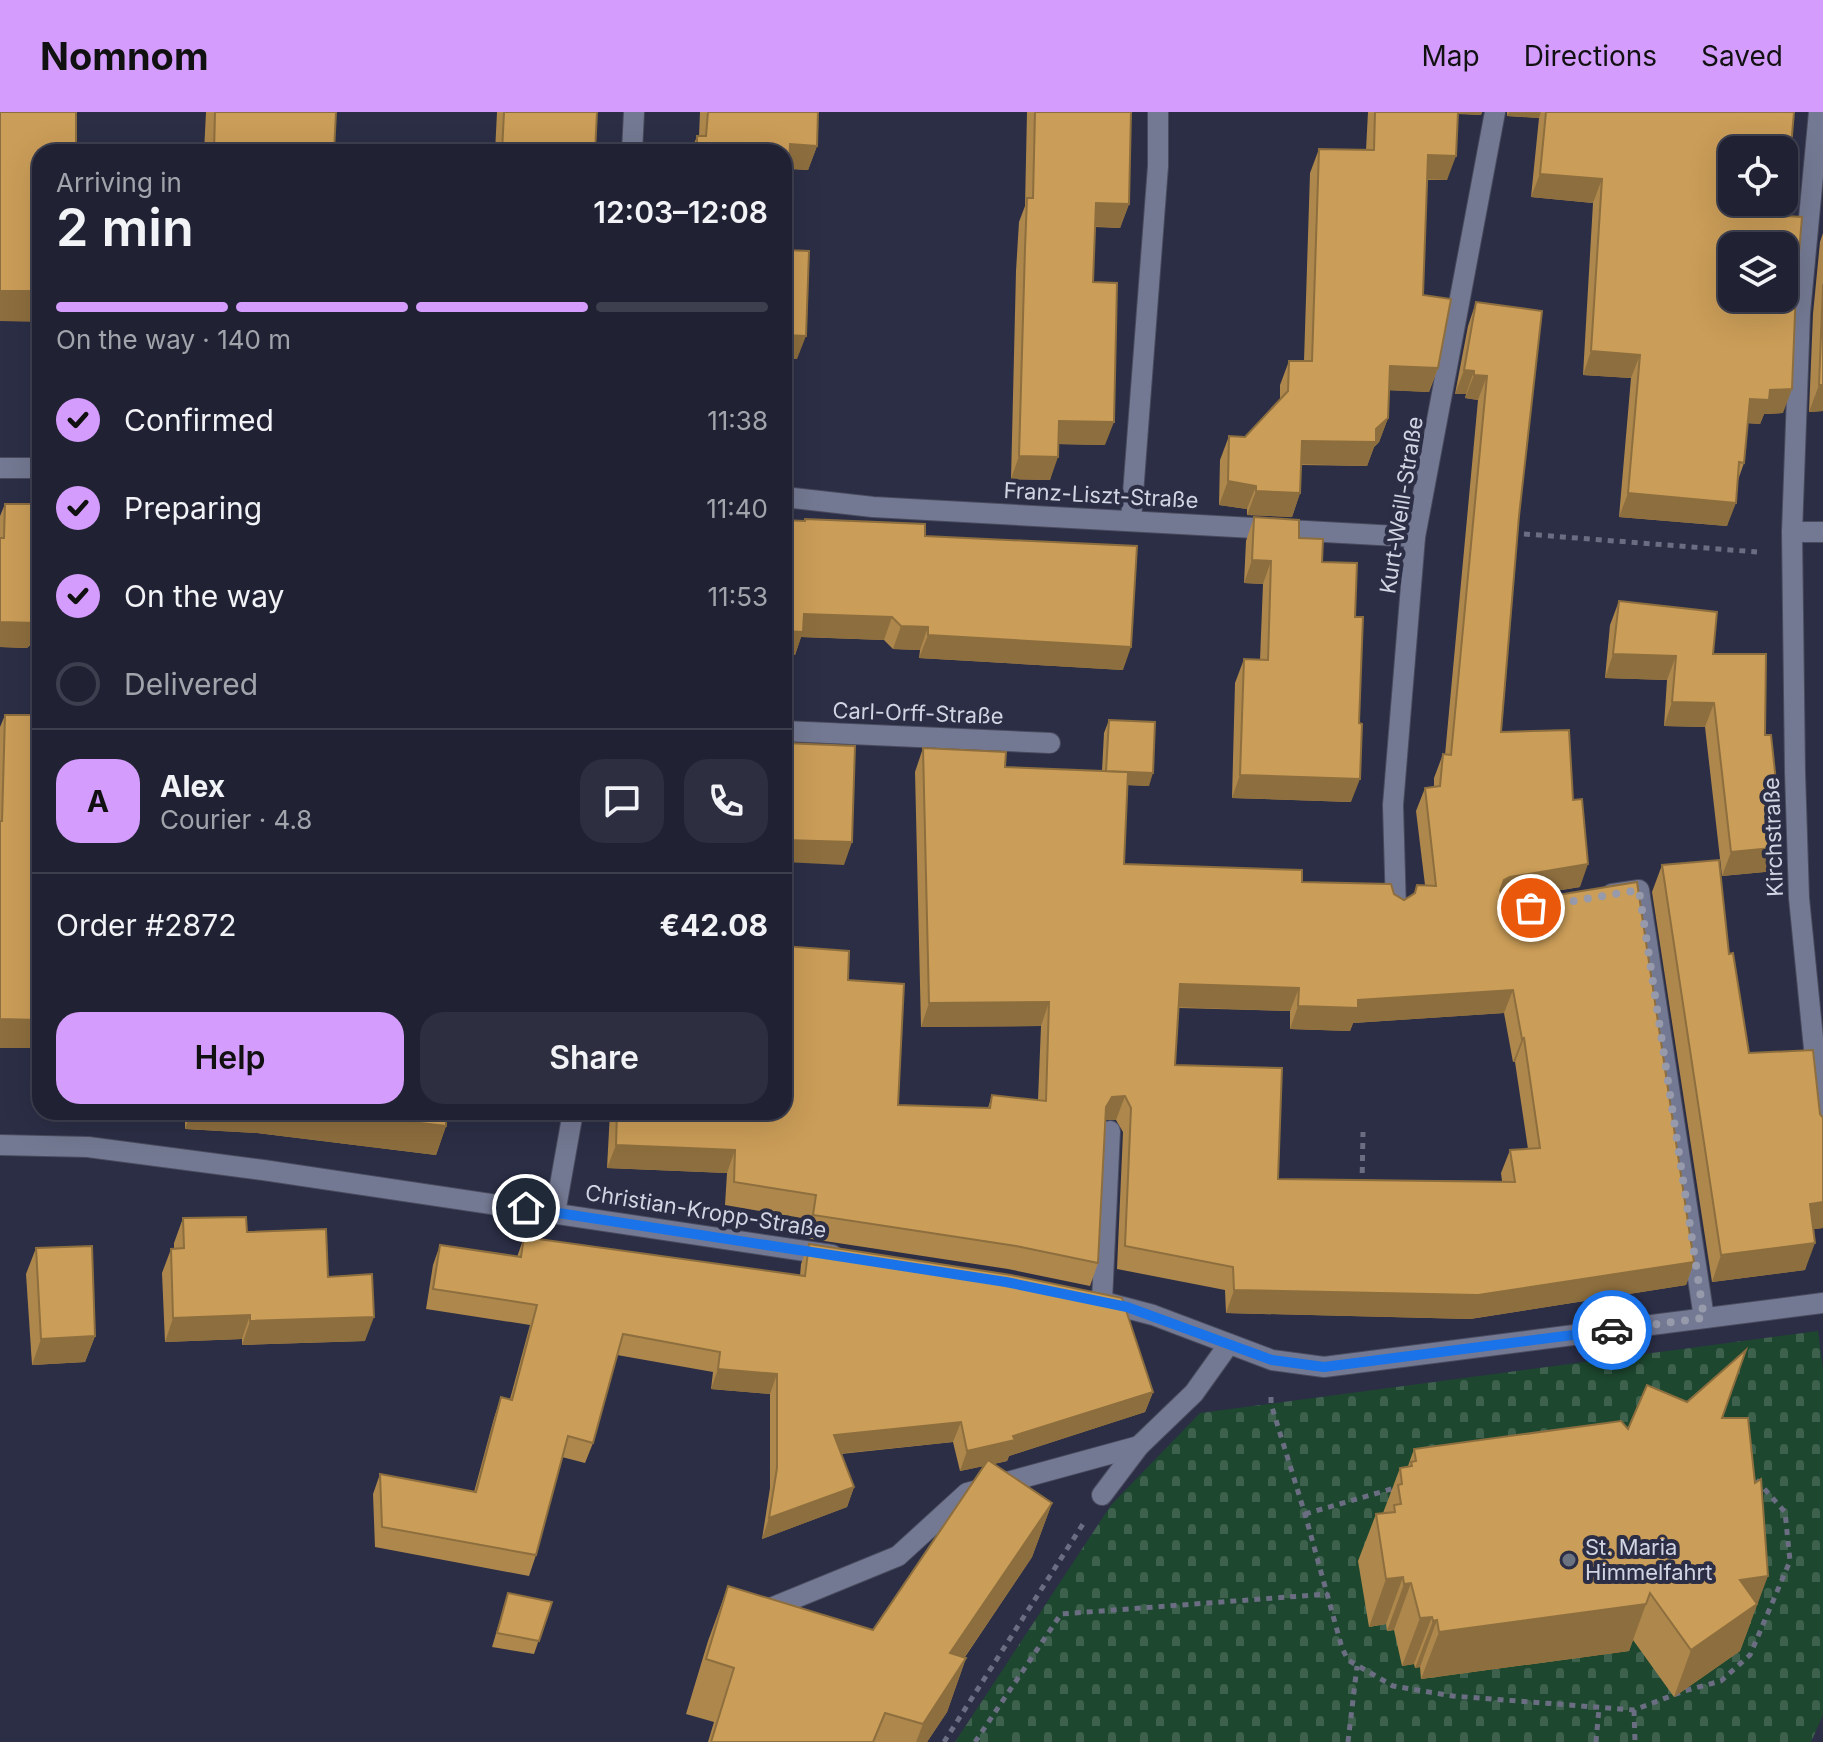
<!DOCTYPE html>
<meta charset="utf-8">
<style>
body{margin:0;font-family:Inter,sans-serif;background:#2d2f40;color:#f1f3f6;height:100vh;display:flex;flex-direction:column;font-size:30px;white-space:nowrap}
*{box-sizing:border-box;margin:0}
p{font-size:26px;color:#a2a4ac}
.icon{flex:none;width:44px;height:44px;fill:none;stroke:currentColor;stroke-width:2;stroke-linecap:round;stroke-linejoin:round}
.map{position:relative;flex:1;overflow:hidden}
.panel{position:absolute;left:32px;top:32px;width:760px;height:976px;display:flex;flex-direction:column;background:#202234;border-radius:24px;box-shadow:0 8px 32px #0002,0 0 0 2px #3d3f4f}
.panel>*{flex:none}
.fabs{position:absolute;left:1718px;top:24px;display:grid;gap:16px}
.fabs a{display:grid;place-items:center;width:80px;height:80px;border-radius:16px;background:#202234;box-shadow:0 8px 32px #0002,0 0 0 2px #3d3f4f;font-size:40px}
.pin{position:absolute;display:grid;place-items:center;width:68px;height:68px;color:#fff;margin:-34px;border:4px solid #fff;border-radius:50%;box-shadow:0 2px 8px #0007}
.courier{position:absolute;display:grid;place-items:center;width:80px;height:80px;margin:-40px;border:6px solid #1a73e8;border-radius:50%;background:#fff;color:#222;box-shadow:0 2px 10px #0007}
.headline em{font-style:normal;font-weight:600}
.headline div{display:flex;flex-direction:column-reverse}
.headline{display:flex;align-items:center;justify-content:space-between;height:136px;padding:0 24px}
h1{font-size:52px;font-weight:600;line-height:60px}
.bar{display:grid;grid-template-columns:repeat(4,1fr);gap:12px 8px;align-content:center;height:96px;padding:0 24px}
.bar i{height:10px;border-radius:6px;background:#3d3f4f}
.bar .on{background:#d49cfc}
.bar p{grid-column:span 4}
.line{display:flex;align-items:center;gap:20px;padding:0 24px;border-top:2px solid #3d3f4f}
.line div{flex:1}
.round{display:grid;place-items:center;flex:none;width:84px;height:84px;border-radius:24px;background:#2d2f40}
ol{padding:0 24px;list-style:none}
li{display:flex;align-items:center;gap:24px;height:88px}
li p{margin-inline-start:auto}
li .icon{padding:8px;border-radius:50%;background:#d49cfc;color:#111;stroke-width:4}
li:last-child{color:#a2a4ac}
li i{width:44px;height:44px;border:4px solid #3d3f4f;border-radius:50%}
.cta{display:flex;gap:16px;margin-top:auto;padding:16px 24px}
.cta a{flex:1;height:92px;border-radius:24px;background:#d49cfc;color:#111;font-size:32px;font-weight:600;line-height:92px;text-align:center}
.cta a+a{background:#2d2f40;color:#f1f3f6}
header{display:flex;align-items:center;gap:48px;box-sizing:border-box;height:112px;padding:0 40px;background:#d49cfc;color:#111}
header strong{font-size:38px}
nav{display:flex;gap:44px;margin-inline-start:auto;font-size:28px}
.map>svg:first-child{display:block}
</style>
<header>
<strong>Nomnom</strong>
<nav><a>Map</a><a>Directions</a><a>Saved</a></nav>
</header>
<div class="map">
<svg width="1823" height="1630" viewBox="0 0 1823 1630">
<defs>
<pattern id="cemetery-stones" width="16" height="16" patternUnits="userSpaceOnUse" patternTransform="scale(2)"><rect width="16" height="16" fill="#1d472f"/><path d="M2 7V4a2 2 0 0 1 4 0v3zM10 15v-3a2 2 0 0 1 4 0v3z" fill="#3d614d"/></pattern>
</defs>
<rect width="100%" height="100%" fill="#2b2e45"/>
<polygon fill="url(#cemetery-stones)" points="1818,1219 1823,1257 1823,1603 1811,1630 955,1630 1111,1393 1200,1301"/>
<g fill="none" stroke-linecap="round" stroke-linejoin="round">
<defs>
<g id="minor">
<polyline points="1819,0 1800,201 1792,420 1795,660 1799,786 1823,1027"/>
<polyline points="632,40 634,0"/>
<polyline points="0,356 40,356"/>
<polyline points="784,385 873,395 1415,425"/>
<polyline points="1131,408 1158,54 1158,0"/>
<polyline points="1792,420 1823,420"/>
<polyline points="784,619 1050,631"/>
<polyline points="1612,782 1639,778 1704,1206"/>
<polyline points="1396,798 1393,693 1415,425 1495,0"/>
<polyline points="0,1033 88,1035 263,1058 832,1143"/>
<polyline points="555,1101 573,1000"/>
<polyline points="1100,1189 1153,1203 1272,1248 1324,1255 1823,1191"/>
<polyline points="1102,1189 1110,1019"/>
<polyline points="1102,1383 1139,1334 1194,1281 1229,1232"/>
<polyline points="761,1500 898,1444 967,1381 1139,1334"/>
</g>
</defs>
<use href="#minor" stroke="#494b5e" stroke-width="22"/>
<g stroke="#6b6e82" stroke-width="5" stroke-dasharray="6 6" stroke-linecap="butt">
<polyline points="1512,421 1757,440"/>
<polyline points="1362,1073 1363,1020"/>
<polyline points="1271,1285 1271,1292 1305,1402 1342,1536 1348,1548 1393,1574 1453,1584 1634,1598 1684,1579 1721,1569 1750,1543 1790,1449 1785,1400 1752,1363"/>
<polyline points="1305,1402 1395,1376"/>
<polyline points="1634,1598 1635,1630"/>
<polyline points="944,1630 1083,1412"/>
<polyline points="975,1630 1061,1502 1328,1482"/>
<polyline points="1348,1630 1357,1554"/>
<polyline points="1596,1630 1599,1596"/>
</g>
<use href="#minor" stroke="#747993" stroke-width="20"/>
</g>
<g fill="#ae874c" fill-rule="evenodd">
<polygon points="206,0 336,0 334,40 204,40"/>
<polygon points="497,0 597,0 595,40 495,40"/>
<polygon points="700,0 818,0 817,34 808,58 789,57 786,138 797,247 784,247 784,40 691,40 697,24 699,24"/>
<polygon points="1027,0 1131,0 1129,92 1120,116 1095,115 1093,170 1105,333 1059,332 1050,368 1011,367 1016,159 1019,110 1025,94"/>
<polygon points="1368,0 1482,0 1481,3 1457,2 1447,68 1427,68 1423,183 1438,256 1429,280 1389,278 1388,306 1379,330 1374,335 1367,354 1301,353 1300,381 1292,405 1247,403 1247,397 1219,393 1220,348 1229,324 1245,325 1280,287 1280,273 1289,249 1304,249 1310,61 1319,37 1366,38"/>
<polygon points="1507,0 1794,0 1785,104 1783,301 1764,302 1760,312 1748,311 1744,351 1738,368 1727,414 1619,405 1631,266 1583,263 1593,91 1531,85 1539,6 1507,4"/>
<polygon points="1823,121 1823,299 1809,300 1813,202 1820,130"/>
<path d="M1476 190 1519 404 1501 620 1580 775 1506 787 1694 1150 1686 1173 1470 1207 1226 1201 1225 1178 1117 1157 1123 1020 1116 1008H1105L1098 1151 1090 1174 1008 1157 805 1126 807 1107 725 1093 727 1061 607 1056 610 1000H784L848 868 898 993 988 996 992 983 1038 988 1041 914 921 915 915 660 923 636 1005 655 1102 659 1104 621 1109 608 1149 674 1127 673 1124 752 1302 770 1394 782 1404 788 1414 782 1417 773H1425L1416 699 1425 676 1434 675V666L1443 642 1445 643 1478 288 1465 286 1466 282H1455L1468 214ZM1179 896 1290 899V917L1350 919 1353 911 1504 901 1513 950H1515L1528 1037 1510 1038 1501 1061 1502 1069 1278 1067 1175 953Z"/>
<polygon points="5,392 38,526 27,536 0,535 0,404"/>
<polygon points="1254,405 1299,426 1322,450 1351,690 1232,686 1235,571 1244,547 1260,548 1263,472 1244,471 1246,429"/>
<polygon points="784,408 925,424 1123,558 919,546 920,538 893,537 884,528 801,525 795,543 784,542"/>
<polygon points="1619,489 1713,542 1765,623 1783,735 1775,759 1722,764 1705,615 1664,614 1667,568 1605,566 1610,513"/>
<polygon points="5,603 40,603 40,936 0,936 0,615"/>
<polygon points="1662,753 1729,842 1749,941 1823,1006 1823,1116 1814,1117 1805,1158 1712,1170 1652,780"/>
<polygon points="110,1000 446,1000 446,1014 436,1043 257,1021 185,1017 185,1009"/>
<polygon points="183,1106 247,1120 328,1165 365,1229 242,1233 242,1227 165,1230 162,1161 171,1137 174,1136 174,1131"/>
<polygon points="524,1125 800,1164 801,1152 809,1132 1153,1280 1145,1300 1009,1344 1007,1349 994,1352 1052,1391 1032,1445 965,1545 966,1546 947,1600 927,1630 708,1630 714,1610 686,1602 708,1529 728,1474 873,1518 984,1354 960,1359 953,1330 841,1342 854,1375 847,1395 762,1427 770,1376 770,1282 711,1277 713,1260 617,1243 593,1331 585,1351 562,1345 536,1443 529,1464 375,1435 373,1382 380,1362 474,1380 494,1306 501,1285 510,1287 530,1213 426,1197 433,1153 440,1133 517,1145"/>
<polygon points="36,1136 95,1224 85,1250 32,1253 26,1162"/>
<polygon points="1722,1306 1751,1511 1750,1512 1740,1539 1674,1585 1633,1528 1629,1539 1421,1567 1420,1555 1415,1556 1414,1552 1402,1554 1394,1518 1387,1519 1386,1512 1369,1515 1358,1449 1376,1402 1383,1401 1400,1356 1408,1354 1414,1337 1628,1317"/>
<polygon points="508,1481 552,1490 534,1542 492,1535"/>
</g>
<g fill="#8d6e3e">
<polygon points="1450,0 1482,0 1481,3 1450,1"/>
<polygon points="1509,0 1541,0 1539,6 1507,4"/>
<polygon points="790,32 817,34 808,58 784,56"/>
<polygon points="1428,43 1456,44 1447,68 1419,67"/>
<polygon points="1540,62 1602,67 1593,91 1531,85"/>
<polygon points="1096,91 1129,92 1120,116 1088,114"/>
<polygon points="0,179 40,179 40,210 0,209"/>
<polygon points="784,223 806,224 797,247 784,247"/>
<polygon points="1591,239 1640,243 1631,266 1583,263"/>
<polygon points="1390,254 1438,256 1429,280 1381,278"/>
<polygon points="1464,258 1474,259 1466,282 1455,282"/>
<polygon points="1474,263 1487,264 1478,288 1465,286"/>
<polygon points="1819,273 1823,273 1823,299 1809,300"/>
<polygon points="1792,277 1783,301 1764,302 1760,312 1742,311 1750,287 1770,278"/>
<polygon points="1388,306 1379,330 1374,335 1367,354 1293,352 1302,329 1376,317"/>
<polygon points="1059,309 1114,310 1105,333 1051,332"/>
<polygon points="1019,344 1058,345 1050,368 1011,367"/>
<polygon points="1228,369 1256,374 1247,397 1219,393"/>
<polygon points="1256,379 1300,381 1292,405 1247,403"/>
<polygon points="1628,381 1736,391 1727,414 1619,405"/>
<polygon points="1252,448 1271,449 1263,472 1244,471"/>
<polygon points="804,502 892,505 884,528 801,525 795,543 784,542 784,519"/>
<polygon points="40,508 40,526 38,526 27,536 0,535 0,510"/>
<polygon points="901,514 928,515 920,538 893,537"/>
<polygon points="928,523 1131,535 1123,558 919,546"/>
<polygon points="1613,542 1676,544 1667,568 1605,566"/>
<polygon points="1672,590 1714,591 1705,615 1664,614"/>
<polygon points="1106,659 1153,661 1149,674 1101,672"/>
<polygon points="1240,663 1360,667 1351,690 1232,686"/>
<polygon points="784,728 852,730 844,753 784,750"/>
<polygon points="1783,735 1775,759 1722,764 1731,740"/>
<polygon points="1588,752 1580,775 1502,788 1495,792 1504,768 1510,765"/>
<polygon points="1180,872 1299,876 1290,899 1172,895"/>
<polygon points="1513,878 1504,901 1353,911 1350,919 1290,917 1298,894 1358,888"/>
<polygon points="1049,890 1041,914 921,915 929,891"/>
<polygon points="0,907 40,908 40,936 0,936"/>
<polygon points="1524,926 1515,950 1513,950 1522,927"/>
<polygon points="1125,984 1116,1008 1103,1008 1106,995 1112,985"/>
<polygon points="110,1000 188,1000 185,1009"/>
<polygon points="191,1000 327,1000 446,1014 436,1043 257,1021 185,1017"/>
<polygon points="616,1033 735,1038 727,1061 607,1056"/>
<polygon points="1823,1090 1823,1116 1801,1119 1810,1092"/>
<polygon points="1815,1131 1805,1158 1712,1170 1721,1143"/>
<polygon points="1694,1150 1686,1173 1470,1207 1226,1201 1234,1178"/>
<polygon points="250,1203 242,1227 165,1230 173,1206"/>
<polygon points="374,1205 365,1229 242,1233 250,1209"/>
<polygon points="95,1224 85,1250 32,1253 41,1227"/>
<polygon points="718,1257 777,1262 770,1282 711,1277"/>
<polygon points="1153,1280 1145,1300 1009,1344 1007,1349 960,1359 967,1339"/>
<polygon points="961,1310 953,1330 826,1343 834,1323"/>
<polygon points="854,1375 847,1395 762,1427 769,1406"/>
<polygon points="1052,1391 1032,1445 931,1595 950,1541"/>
<polygon points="1768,1464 1740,1539 1674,1585 1691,1538 1740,1468"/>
<polygon points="1403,1465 1386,1512 1369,1515 1386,1467"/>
<polygon points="1411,1471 1394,1518 1387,1519 1404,1472"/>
<polygon points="1650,1481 1629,1539 1421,1567 1439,1520"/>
<polygon points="1432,1505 1414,1552 1402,1554 1420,1506"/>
<polygon points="1437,1508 1420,1555 1415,1556 1433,1509"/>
<polygon points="966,1546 947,1600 927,1630 916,1630 923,1612"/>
</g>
<g fill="#ca9d58" stroke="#8d6e3e" stroke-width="2" fill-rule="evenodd">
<polygon points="0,0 76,0 76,40 40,40 40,179 0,179"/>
<polygon points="215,0 336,0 334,40 214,40"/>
<polygon points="504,0 597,0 595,40 502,40"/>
<polygon points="708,0 818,0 817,34 790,32 786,138 809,139 806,224 784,223 784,40 697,40 697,24 706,24"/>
<polygon points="1035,0 1131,0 1129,92 1096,91 1093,170 1117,171 1114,310 1059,309 1058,345 1019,344 1025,136 1027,86 1033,86"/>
<polygon points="1375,0 1458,0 1456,44 1428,43 1423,183 1451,187 1438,256 1390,254 1388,306 1376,317 1376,330 1302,329 1300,381 1256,379 1256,374 1228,369 1229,324 1245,325 1288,279 1289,249 1312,249 1319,37 1374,38"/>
<path d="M1546 0H1794L1785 104 1802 105 1796 177 1792 277 1770 278 1769 288 1750 287 1744 351 1739 350 1736 391 1628 381 1640 243 1591 239 1602 67 1540 62ZM1732 38H1784V90H1732ZM1732 134H1784V186H1732Z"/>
<polygon points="1823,172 1823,273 1819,273 1823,175"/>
<path d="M1476 190 1542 199 1519 404 1501 620 1569 618 1573 688 1582 687 1588 752 1510 765 1504 768 1500 779 1503 786 1515 790 1637 770 1694 1150 1478 1183 1234 1178 1233 1155 1125 1134 1131 996 1125 984 1112 985 1106 995 1098 1151 1016 1134 813 1103 816 1083 734 1070 735 1038 616 1033 617 1000H784V834L849 839 848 868 904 872 898 993 990 996 992 983 1046 989 1049 890 929 891 923 636 1006 640 1005 655 1128 660 1124 752 1302 758V770L1391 772 1394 782 1404 788 1415 781 1417 773 1436 774 1425 676 1440 674 1443 642 1451 643 1487 264 1474 263V259L1464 258ZM1180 872 1299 876 1298 894 1358 896V888L1513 878 1522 927 1524 926 1540 1036 1510 1038 1515 1070 1278 1067 1282 956 1175 953Z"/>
<polygon points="5,392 40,392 40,508 36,511 0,510 0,426 4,426"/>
<polygon points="1254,405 1299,408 1299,426 1323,427 1322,450 1357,451 1355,505 1363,505 1359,611 1362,612 1360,667 1240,663 1244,547 1268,548 1271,449 1252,448"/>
<polygon points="805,407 925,412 925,424 1137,434 1131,535 928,523 928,515 901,514 892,505 804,502 803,520 784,519 784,408 805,409"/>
<polygon points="1619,489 1717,500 1713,542 1766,542 1765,623 1771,623 1783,735 1731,740 1714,591 1672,590 1676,544 1613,542"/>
<polygon points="5,603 40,603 40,908 0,907 0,709 2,709"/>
<polygon points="1109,608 1155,610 1153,661 1106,659"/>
<polygon points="784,631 855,634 852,730 784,728"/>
<polygon points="1719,748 1729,842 1733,841 1749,941 1813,938 1820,1002 1823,1006 1823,1090 1810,1092 1815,1131 1721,1143 1662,753"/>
<polygon points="327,1000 446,1000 446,1014"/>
<polygon points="246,1105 247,1120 326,1117 328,1165 372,1162 374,1205 250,1209 250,1203 173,1206 171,1137 184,1136 183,1106"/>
<polygon points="524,1125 805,1164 809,1132 1011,1163 1122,1186 1153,1280 1013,1324 1015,1328 967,1339 961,1310 834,1323 854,1375 769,1406 777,1356 777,1262 718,1257 720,1240 623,1222 593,1331 568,1324 536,1443 382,1415 380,1362 476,1380 501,1285 512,1288 537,1193 433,1177 440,1133 521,1145"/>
<polygon points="92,1134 95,1224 41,1227 36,1136"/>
<polygon points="1746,1238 1722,1306 1748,1306 1755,1371 1761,1367 1768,1464 1740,1468 1757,1492 1691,1538 1650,1481 1646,1492 1439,1520 1437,1508 1433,1509 1432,1505 1420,1506 1411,1471 1404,1472 1403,1465 1386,1467 1376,1402 1395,1400 1394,1393 1401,1392 1398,1373 1402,1372 1400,1356 1412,1354 1411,1350 1416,1349 1414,1337 1621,1309 1628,1317 1647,1273 1687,1290"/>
<polygon points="988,1348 1052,1391 950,1541 966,1546 923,1612 885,1601 873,1630 711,1630 734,1556 706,1547 728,1474 873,1518"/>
<polygon points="508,1481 552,1490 539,1529 497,1521"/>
</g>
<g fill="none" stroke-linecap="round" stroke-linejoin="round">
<polyline stroke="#979aab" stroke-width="8" stroke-dasharray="0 14.4" points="1531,796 1639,778 1704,1206 1612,1218"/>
<polyline stroke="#1a73e8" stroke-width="10" points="526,1096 1006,1170 1127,1195 1272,1248 1324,1255 1612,1218"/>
</g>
<circle fill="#6b7280" stroke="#2b2e45" stroke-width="3" cx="1569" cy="1448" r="8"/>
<g text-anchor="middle" stroke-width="8" stroke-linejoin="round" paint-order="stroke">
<g font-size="22" fill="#d1d4e2" stroke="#2b2e45">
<text transform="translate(1101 383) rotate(3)" y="8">Franz-Liszt-Straße</text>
<text transform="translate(1401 393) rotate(-81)" y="8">Kurt-Weill-Straße</text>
<text transform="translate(918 601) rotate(2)" y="8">Carl-Orff-Straße</text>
<text transform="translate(1773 725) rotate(-92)" y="8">Kirchstraße</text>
<text transform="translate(706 1099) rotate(9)" y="8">Christian-Kropp-Straße</text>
</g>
<g font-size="22" fill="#d1d4e2" stroke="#2b2e45" text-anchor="start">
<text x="1585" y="1443">St. Maria<tspan x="1585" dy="25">Himmelfahrt</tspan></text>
</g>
</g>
</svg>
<div class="fabs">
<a><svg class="icon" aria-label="locate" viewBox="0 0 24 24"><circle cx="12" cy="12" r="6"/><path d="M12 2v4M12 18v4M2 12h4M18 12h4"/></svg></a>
<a><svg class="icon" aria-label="layers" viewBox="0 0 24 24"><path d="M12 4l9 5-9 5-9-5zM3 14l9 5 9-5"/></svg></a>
</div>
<div class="pin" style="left:1531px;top:796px;background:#ea580c"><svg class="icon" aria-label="bag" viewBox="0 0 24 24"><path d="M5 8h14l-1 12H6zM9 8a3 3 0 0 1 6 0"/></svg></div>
<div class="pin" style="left:526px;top:1096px;background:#1f2937"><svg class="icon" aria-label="home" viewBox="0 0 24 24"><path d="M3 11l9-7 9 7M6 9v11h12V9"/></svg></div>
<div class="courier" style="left:1612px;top:1218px"><svg class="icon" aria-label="car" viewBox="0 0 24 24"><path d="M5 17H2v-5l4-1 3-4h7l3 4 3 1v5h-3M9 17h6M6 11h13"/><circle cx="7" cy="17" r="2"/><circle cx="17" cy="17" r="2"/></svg></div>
<section class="panel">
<div class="headline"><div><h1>2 min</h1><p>Arriving in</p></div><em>12:03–12:08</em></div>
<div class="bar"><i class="on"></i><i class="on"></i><i class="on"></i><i></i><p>On the way · 140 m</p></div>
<ol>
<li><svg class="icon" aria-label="check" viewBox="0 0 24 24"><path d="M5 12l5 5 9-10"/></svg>Confirmed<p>11:38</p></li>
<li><svg class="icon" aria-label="check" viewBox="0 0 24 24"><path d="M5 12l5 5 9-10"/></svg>Preparing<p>11:40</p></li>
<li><svg class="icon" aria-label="check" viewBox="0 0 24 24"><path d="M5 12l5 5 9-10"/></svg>On the way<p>11:53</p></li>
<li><i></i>Delivered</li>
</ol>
<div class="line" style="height:144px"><b class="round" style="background:#d49cfc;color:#111">A</b><div><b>Alex</b><p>Courier · 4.8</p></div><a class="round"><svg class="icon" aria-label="chat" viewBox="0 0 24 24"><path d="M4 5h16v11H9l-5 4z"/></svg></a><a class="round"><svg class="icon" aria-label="phone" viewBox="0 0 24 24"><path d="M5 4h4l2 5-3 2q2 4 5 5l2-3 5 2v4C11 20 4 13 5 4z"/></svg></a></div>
<div class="line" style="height:104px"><div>Order #2872</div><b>€42.08</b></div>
<div class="cta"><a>Help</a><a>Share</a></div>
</section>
</div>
